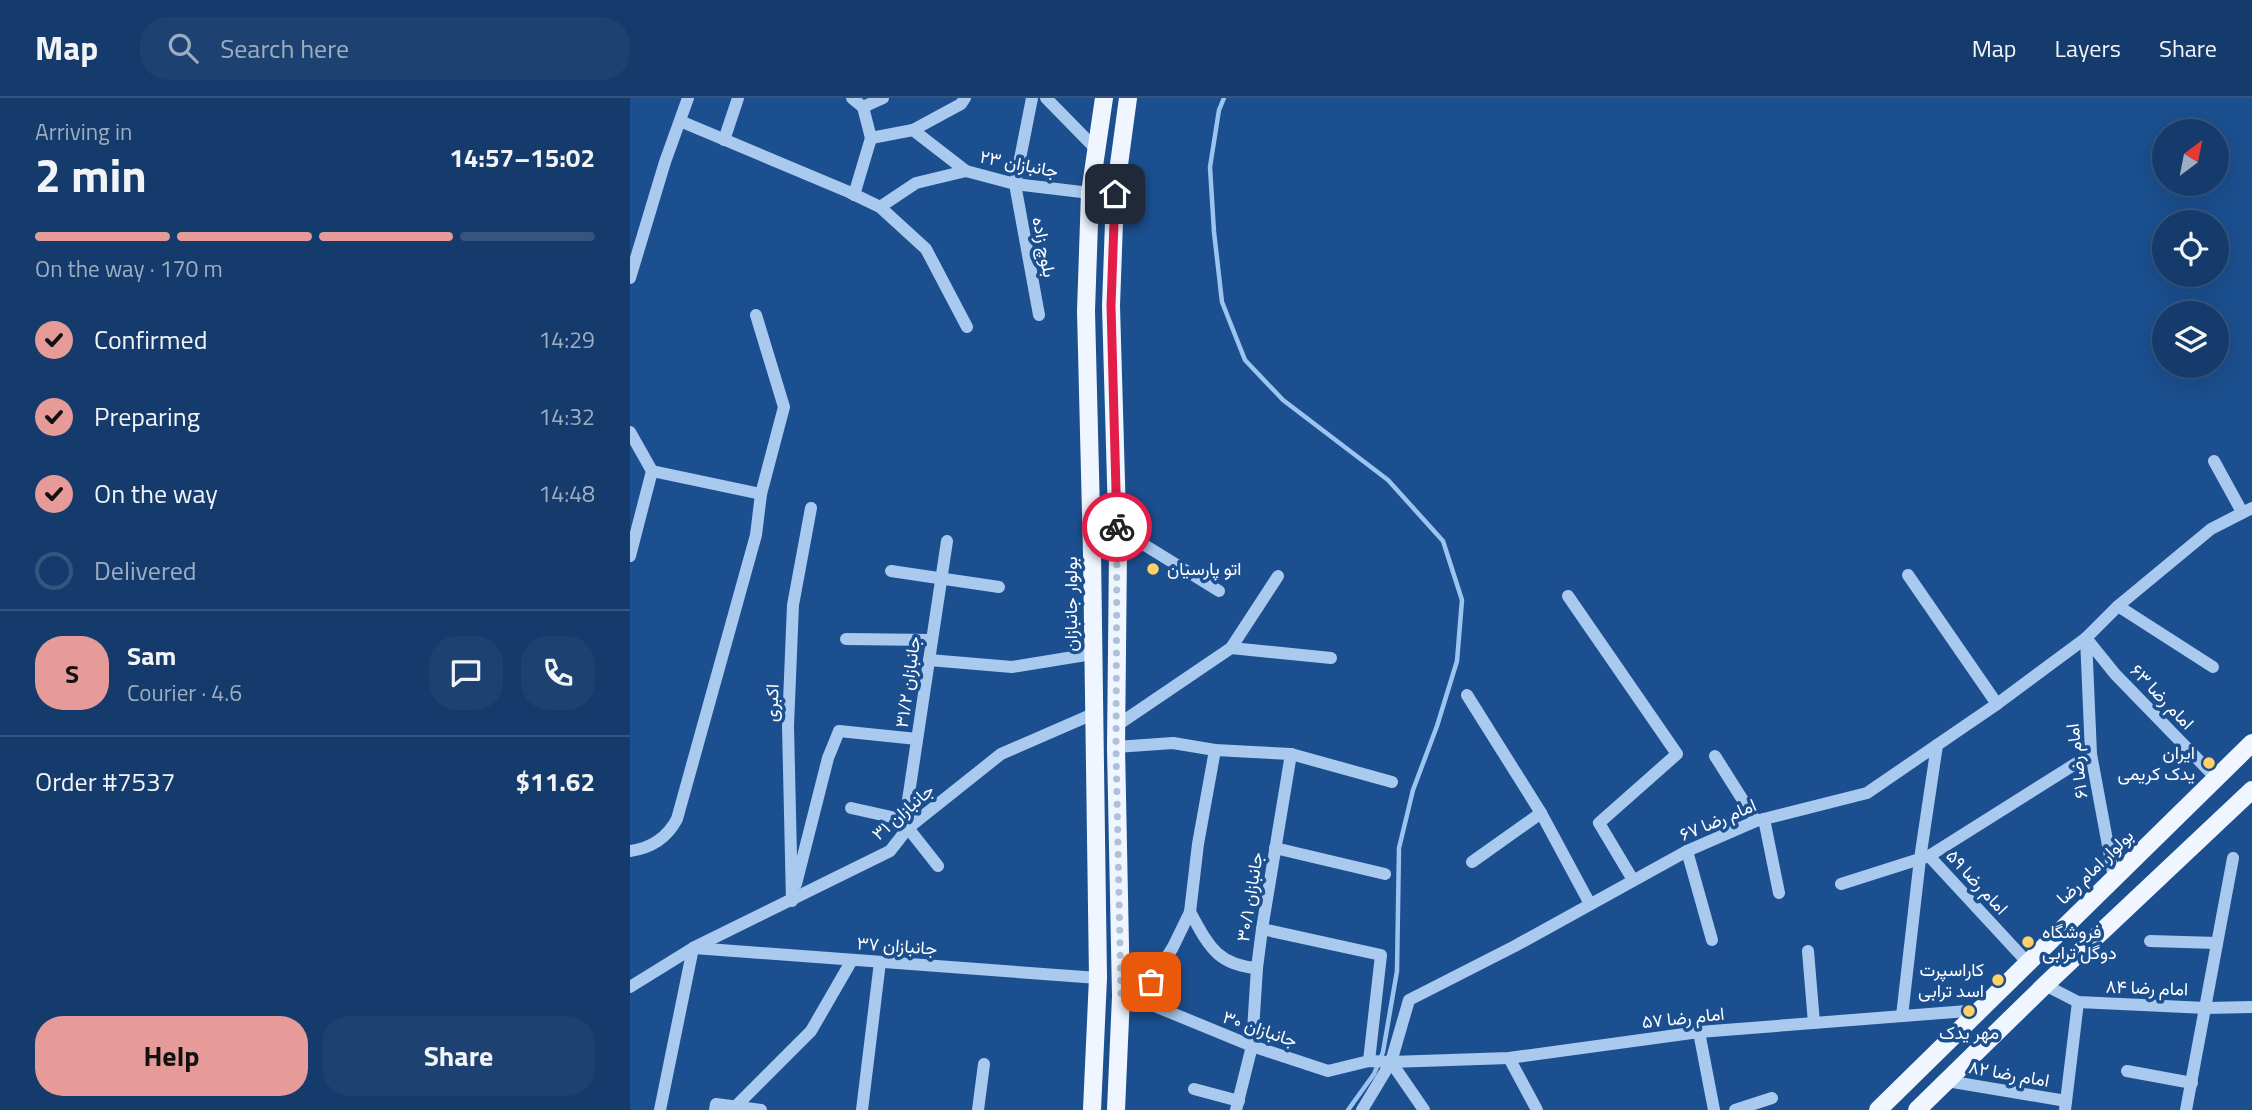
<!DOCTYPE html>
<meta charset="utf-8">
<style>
body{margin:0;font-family:"Titillium Web",Vazirmatn,sans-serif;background:#1d4271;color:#f1f3f6;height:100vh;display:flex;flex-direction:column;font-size:26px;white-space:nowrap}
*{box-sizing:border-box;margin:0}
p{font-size:23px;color:#9dadc1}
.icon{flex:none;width:38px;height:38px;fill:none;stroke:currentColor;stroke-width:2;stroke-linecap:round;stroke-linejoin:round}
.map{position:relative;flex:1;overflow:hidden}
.side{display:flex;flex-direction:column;background:#143b6b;width:630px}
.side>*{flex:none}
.needle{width:46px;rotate:32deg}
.controls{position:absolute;left:1522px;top:21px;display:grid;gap:14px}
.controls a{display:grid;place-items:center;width:77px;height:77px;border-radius:50%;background:#143b6b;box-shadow:0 7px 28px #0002,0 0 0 2px #33557e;font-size:35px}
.pin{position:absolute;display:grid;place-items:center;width:60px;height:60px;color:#fff;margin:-30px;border-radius:14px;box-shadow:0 4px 10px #0006}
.courier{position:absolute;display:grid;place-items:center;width:70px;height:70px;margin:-35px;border:5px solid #e11d48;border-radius:50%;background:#fff;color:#222;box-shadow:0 2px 9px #0007}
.overview em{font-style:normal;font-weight:700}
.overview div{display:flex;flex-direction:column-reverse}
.overview{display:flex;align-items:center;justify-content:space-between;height:119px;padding:0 35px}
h1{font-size:46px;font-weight:700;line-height:52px}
.bar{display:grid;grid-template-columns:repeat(4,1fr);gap:10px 7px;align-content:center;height:84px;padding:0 35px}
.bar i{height:9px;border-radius:5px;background:#33557e}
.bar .on{background:#e69b98}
.bar p{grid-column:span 4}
.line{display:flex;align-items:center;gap:18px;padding:0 35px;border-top:2px solid #33557e}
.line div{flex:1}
.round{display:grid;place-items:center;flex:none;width:74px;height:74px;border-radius:28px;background:#1d4271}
ol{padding:0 35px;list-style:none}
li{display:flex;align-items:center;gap:21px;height:77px}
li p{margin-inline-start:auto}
li .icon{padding:7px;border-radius:50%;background:#e69b98;color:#111;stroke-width:4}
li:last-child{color:#9dadc1}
li i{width:38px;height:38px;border:4px solid #33557e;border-radius:50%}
.button{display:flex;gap:14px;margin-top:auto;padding:14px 35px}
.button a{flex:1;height:80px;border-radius:28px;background:#e69b98;color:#111;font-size:28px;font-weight:700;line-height:80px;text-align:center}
.button a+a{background:#1d4271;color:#f1f3f6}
header{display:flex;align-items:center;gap:42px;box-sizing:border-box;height:98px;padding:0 35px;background:#143b6b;border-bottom:2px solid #33557e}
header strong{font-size:33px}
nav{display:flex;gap:38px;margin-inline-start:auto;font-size:24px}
.search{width:490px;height:63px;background:#1d4271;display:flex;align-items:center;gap:18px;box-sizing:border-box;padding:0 24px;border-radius:28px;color:#9dadc1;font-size:26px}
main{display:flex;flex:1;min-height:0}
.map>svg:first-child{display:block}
</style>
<header>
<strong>Map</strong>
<div class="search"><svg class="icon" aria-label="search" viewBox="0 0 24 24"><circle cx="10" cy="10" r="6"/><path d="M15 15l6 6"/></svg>Search here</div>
<nav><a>Map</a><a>Layers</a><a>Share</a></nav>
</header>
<main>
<section class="side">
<div class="overview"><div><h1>2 min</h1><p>Arriving in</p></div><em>14:57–15:02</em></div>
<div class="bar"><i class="on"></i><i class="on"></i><i class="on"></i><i></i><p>On the way · 170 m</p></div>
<ol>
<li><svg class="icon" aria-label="check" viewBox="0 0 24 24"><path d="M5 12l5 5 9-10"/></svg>Confirmed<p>14:29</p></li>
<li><svg class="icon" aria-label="check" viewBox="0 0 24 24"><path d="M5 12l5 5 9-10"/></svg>Preparing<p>14:32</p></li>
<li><svg class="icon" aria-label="check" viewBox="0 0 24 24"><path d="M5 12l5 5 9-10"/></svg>On the way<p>14:48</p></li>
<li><i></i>Delivered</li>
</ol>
<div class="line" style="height:126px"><b class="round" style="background:#e69b98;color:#111">S</b><div><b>Sam</b><p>Courier · 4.6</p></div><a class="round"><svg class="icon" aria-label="chat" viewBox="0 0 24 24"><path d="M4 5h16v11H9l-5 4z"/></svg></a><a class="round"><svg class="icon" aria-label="phone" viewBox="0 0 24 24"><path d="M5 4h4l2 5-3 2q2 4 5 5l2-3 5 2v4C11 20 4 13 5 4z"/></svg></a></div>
<div class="line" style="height:91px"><div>Order #7537</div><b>$11.62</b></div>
<div class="button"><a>Help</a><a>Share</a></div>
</section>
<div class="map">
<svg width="1622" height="1012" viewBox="0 0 1622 1012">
<rect width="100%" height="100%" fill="#1b4f8f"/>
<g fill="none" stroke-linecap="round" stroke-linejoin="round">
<polyline stroke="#9cc4f0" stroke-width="4.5" points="594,0 589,12 580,69 584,134 592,204 615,262 653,302 758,382 813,443 832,502 827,563 807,628 783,692 769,750 767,873 753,954 744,976 718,1012"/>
<g stroke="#a9c9ee" stroke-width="12">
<polyline points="222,0 233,9 241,40"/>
<polyline points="402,0 385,86 409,217"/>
<polyline points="416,0 466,51"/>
<polyline points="233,9 253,0"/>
<polyline points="50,23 219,94 250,109 296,151 337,229"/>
<polyline points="283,32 336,73 385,86 460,95"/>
<polyline points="241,40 283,32 331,6 335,0"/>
<polyline points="94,42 108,0"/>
<polyline points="224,97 241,40"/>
<polyline points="250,109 286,85 336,73"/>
<polyline points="0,180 35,64 58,0"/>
<polyline points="0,334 22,373 131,396"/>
<polyline points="1584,363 1612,414"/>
<polyline points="487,430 589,493"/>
<polyline points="0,458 22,373"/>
<polyline points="261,473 369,489"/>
<polyline points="1278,477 1367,606"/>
<polyline points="938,498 1047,656 969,725 1003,782"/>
<polyline points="1488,508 1583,569"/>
<polyline points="1456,540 1461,656 1484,780"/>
<polyline points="1456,540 1485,576 1586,680"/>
<polyline points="216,541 302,542"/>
<polyline points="601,550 701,560"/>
<polyline points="299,562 382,569 462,556"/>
<polyline points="837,597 911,715 960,806"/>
<polyline points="486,628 601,550 648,478"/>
<polyline points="486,649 543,645 585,652 661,656 762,684"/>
<polyline points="1085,658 1126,723"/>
<polyline points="221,710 275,722"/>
<polyline points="1134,721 1149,795"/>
<polyline points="645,750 755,776"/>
<path d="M0 753C22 750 37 740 47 721L126 437 131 396 154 309 126 217"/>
<polyline points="1057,753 1082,842"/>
<polyline points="1299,758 1398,865"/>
<polyline points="842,764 911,715"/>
<polyline points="308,768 278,730 275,722 317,443"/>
<polyline points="166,786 198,660 209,633 287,641"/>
<polyline points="1211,786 1299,758 1461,656"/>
<polyline points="162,803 158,628 163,507 181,410"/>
<path d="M560 814C578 846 586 867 627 870"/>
<polyline points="632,831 751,857 739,963"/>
<polyline points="1520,843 1587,845"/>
<polyline points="64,850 468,880"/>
<polyline points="1178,853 1184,925"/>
<polyline points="1415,887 1448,904 1576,910 1622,909"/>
<polyline points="0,889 63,850 260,753 278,730 371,656 463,616"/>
<polyline points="491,898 510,902 622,948 698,973 739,963 761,964 879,960 1069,934 1350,912"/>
<polyline points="510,902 543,849 560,814 568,746 585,652"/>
<polyline points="1272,918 1290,761 1307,647"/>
<polyline points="1069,934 1084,1012"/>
<polyline points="879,960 907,1012"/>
<polyline points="761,964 794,1012"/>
<polyline points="1497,973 1562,985"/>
<polyline points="1317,983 1436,1003"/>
<polyline points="564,991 609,1003"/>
<polyline points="105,1009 181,933 222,862"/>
<polyline points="30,1012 63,850"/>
<polyline points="85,1012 86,1006 131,1012"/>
<polyline points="232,1012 250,864"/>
<polyline points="348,1012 354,966"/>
<polyline points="606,1012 622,948 627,870 632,831 661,656"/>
<polyline points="732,1012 761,964 779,902 885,848 1057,753 1126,723 1237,695 1367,606 1456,540 1488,508 1581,431 1622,410"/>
<polyline points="1105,1012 1142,1000"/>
<polyline points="1435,1012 1448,904"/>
<polyline points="1556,1012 1603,760"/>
</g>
<g stroke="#f0f6ff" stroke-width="18">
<polyline points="462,1012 468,880 462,455 456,213 460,95 474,0"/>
<polyline points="486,1012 491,898 486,649 488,453 481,208 485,96 498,0"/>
<polyline points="1248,1012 1622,645"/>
<polyline points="1287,1012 1415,887 1622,692"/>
</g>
</g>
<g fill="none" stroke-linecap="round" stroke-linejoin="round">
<polyline stroke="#afc1d8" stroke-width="7" stroke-dasharray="0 12.6" points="487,429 486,649 491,898 510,902 521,884"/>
<polyline stroke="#e11d48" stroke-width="9" points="485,96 481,208 487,429"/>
</g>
<g fill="#ffd166" stroke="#1b4f8f" stroke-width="2.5">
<circle cx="523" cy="471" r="7"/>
<circle cx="1579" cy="665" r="7"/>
<circle cx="1398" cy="844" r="7"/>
<circle cx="1368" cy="882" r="7"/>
<circle cx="1339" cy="913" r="7"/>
</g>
<g text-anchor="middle" stroke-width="7" stroke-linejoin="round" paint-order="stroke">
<g font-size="18" fill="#fff" stroke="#1b4f8f">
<text transform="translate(389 66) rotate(11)" y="6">جانبازان ۲۳</text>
<text transform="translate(414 149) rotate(79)" y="6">بلوچ زاده</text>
<text transform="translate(441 506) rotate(-90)" y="6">بولوار جانبازان</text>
<text transform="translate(278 584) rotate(-82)" y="6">جانبازان ۳۱/۲</text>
<text transform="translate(1532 599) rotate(46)" y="6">امام رضا ۶۳</text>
<text transform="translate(142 605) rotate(-88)" y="6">اکبری</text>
<text transform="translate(1447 663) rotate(-97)" y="6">امام رضا ۶۱</text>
<text transform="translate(273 714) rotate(-41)" y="6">جانبازان ۳۱</text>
<text transform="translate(1088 722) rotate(-23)" y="6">امام رضا ۶۷</text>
<text transform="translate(1465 769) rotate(-44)" y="6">بولوار امام رضا</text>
<text transform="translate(1347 784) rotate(47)" y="6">امام رضا ۵۹</text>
<text transform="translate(620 799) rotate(-81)" y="6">جانبازان ۳۰/۱</text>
<text transform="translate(267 848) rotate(4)" y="6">جانبازان ۳۷</text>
<text transform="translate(1517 890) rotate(2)" y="6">امام رضا ۸۴</text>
<text transform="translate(1053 920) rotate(-6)" y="6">امام رضا ۵۷</text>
<text transform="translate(630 931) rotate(19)" y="6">جانبازان ۳۰</text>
<text transform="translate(1379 976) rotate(10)" y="6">امام رضا ۸۲</text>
</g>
<g font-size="18" fill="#fff" stroke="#1b4f8f" text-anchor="start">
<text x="537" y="477">اتو پارسیان</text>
<text x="1565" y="661" text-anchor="end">ایران<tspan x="1565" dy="21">یدک کریمی</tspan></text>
<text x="1412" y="840">فروشگاه<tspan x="1412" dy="21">دوگل ترابی</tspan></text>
<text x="1354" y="878" text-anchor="end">کاراسپرت<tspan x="1354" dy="21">اسد ترابی</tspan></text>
<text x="1339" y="941" text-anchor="middle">مهر یدک</text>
</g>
</g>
</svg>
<div class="controls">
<a><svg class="needle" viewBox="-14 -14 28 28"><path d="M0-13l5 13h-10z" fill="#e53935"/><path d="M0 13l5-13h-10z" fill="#9dadc1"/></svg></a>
<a><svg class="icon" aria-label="locate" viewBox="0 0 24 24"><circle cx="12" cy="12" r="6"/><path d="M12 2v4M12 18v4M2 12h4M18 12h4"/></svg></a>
<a><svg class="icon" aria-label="layers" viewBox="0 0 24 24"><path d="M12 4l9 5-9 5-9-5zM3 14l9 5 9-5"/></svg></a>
</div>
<div class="pin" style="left:521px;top:884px;background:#ea580c"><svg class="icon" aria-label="bag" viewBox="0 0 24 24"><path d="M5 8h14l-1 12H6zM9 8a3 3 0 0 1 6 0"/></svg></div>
<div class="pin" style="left:485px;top:96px;background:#1f2937"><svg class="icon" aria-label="home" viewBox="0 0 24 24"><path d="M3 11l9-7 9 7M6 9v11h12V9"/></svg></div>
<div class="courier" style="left:487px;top:429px"><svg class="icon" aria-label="bike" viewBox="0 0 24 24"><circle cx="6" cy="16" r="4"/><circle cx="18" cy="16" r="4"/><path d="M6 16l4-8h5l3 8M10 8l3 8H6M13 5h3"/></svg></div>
</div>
</main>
